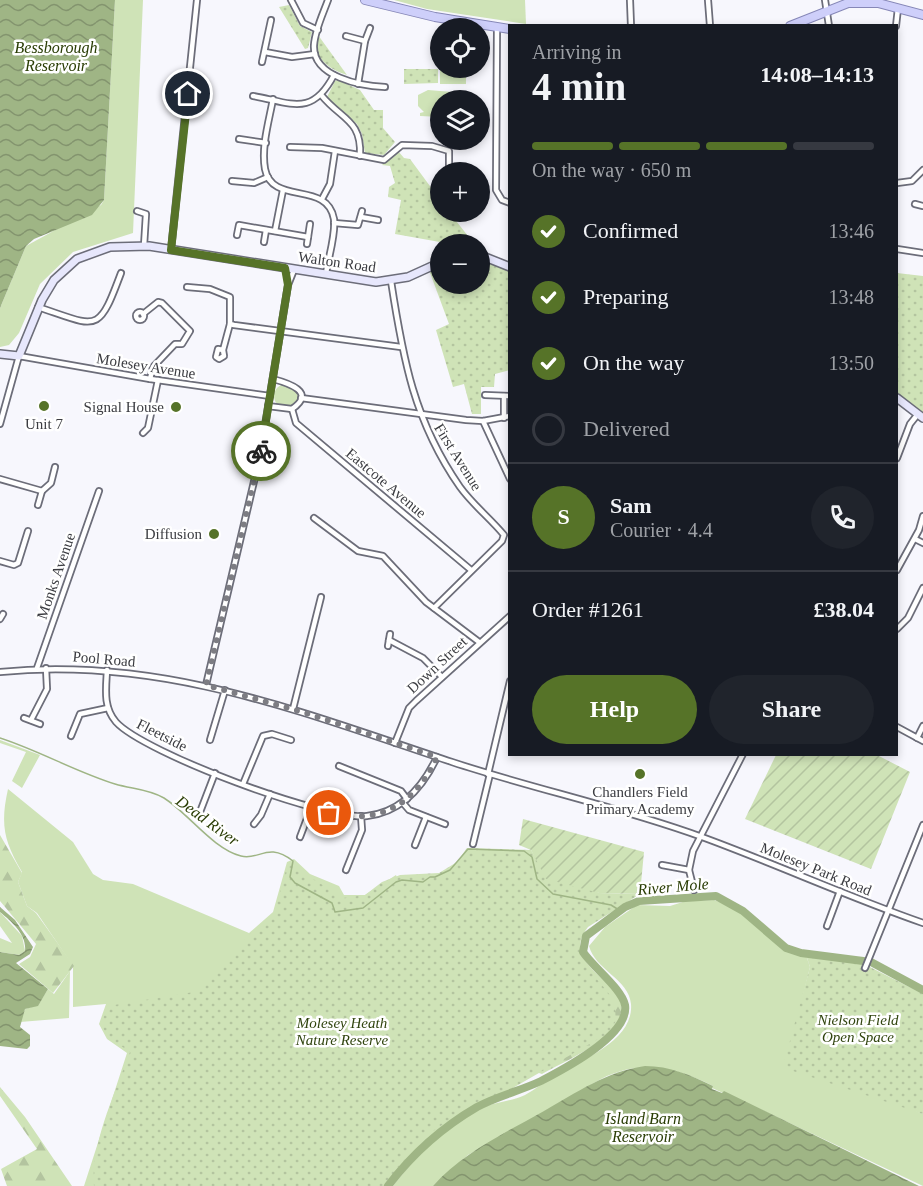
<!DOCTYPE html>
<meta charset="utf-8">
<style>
body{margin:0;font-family:"Times New Roman",serif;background:#20242c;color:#f1f3f6;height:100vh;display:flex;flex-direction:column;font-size:22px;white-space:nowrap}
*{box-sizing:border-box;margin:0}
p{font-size:20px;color:#9ea1a6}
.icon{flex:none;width:33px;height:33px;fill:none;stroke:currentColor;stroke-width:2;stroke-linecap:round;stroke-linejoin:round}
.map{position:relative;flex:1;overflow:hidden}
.side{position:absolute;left:508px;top:24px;width:390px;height:732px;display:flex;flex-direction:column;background:#171b24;border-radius:0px;box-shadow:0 3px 9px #0003}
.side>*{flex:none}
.controls{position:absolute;left:430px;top:18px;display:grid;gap:12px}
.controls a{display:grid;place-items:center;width:60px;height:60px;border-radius:50%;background:#171b24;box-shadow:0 3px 9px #0003;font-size:30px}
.pin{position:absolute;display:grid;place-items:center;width:51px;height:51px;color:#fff;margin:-26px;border:3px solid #fff;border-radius:50%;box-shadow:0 2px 6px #0007}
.courier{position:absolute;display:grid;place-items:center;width:60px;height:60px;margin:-30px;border:4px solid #567328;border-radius:50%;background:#fff;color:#222;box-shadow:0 2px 8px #0007}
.overview em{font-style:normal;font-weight:700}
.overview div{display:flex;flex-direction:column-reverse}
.overview{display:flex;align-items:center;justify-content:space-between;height:102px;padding:0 24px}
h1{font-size:39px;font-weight:700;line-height:45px}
.bar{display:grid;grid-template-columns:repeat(4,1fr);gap:9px 6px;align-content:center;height:72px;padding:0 24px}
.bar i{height:8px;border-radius:4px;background:#363941}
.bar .selected{background:#567328}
.bar p{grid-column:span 4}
.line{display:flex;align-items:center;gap:15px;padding:0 24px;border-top:2px solid #363941}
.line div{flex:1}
.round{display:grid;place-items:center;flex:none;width:63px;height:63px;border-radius:32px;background:#20242c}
ol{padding:0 24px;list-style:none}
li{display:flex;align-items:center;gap:18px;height:66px}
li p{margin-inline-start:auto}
li .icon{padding:6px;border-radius:50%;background:#567328;color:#fff;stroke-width:4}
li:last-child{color:#9ea1a6}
li i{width:33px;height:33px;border:3px solid #363941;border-radius:50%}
.action{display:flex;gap:12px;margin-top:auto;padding:12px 24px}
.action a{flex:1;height:69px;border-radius:36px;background:#567328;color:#fff;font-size:24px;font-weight:700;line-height:69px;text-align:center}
.action a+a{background:#20242c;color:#f1f3f6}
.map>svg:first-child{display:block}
</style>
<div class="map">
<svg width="923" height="1186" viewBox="0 0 923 1186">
<defs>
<pattern id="forest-firs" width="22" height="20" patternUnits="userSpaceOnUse" patternTransform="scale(1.5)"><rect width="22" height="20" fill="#cfe3b7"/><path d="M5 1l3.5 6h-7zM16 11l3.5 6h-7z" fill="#b3c49f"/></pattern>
<pattern id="park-dots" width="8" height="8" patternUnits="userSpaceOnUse" patternTransform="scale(1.5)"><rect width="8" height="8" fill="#cfe3b7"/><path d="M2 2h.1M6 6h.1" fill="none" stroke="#b3c49f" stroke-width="1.8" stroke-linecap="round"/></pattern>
<pattern id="garden-furrows" width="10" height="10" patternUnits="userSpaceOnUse" patternTransform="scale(1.5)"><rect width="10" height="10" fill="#cfe3b7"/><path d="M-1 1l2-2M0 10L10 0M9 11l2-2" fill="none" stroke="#b3c49f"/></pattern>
<pattern id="water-waves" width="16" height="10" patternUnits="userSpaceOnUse" patternTransform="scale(1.5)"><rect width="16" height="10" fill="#9fb585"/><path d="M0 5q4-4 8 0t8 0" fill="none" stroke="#83946e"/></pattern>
</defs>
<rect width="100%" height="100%" fill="#f7f7fd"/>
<g fill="#cfe3b7">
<polygon points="115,0 143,0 133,233 73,252 40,284 19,333 9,345 0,347 0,308 26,246 101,205 104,200"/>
<polygon points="394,0 525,0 526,24 427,9"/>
<polygon points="440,58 441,68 466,68 466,84 440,84"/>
<polygon points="428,90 453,92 459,100 441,100 441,117 420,116 420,113 424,112 418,106 418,95"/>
<circle cx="286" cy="396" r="12"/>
<polygon points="0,740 40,755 22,788 12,781 26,752 0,743"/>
<path d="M8 789 73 842 93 874 103 880 133 884 249 933 273 912 287 862 294 859 310 874 339 886 344 895H365L396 875 477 1086 485 1100 422 1143 385 1186H84L127 1053 107 1039 99 1024 106 1004 73 1007V966L37 913 27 906 18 882 22 872C4 841 0 825 8 789Z"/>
<path d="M714 900C729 905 743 913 755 923 775 940 778 953 806 955L810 967 788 1056 923 1114V1186L724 1092 723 1093 712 1088 713 1086C674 1067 641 1059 601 1079L468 1155 433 1186H393C416 1157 443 1127 477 1110 492 1102 510 1102 525 1095 536 1089 545 1081 556 1075 581 1060 634 1041 631 1004 629 979 595 970 589 946L605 927 637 905 670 906 686 901Z"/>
<polygon points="0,912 22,936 25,951 19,955 0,952 0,938 12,943 0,926"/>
<polygon points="70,971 69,1018 20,1022 25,1009 38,1005 48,989 54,994"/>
</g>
<g fill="url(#forest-firs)">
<polygon points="0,835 22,873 18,882 27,906 36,913 74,966 53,993 19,964 30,957 36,944 0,901"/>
<path d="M578 951C584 958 589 967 596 973 602 979 610 985 616 992 642 1030 568 1059 542 1074L536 1072Z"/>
<polygon points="0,1087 25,1117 72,1186 7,1186 1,1169 37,1149 0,1096"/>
</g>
<g fill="url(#park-dots)">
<polygon points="289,5 300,26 312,32 308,48 305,49 279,7"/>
<path d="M318 35 347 75C328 69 311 57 318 35Z"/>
<polygon points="404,69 438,69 438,83 404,84"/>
<polygon points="338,80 360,90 374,110 383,110 383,128 395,142 384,155 365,153 362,134 357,124 327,97 335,81"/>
<polygon points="398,151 404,158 410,159 441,201 441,212 449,212 468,236 467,244 451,244 395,234 401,200 388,197 389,187 395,183 390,166 382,165"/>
<polygon points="480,260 510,271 510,370 495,374 494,387 481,387 481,414 472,414 464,384 453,387 436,330 449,324 429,270 441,263 441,284 480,284"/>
<polygon points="897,273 923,276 923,414 897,393"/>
<path d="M467 848 531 850 536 858 599 893 640 894 588 927C565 956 598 976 612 998 616 1004 615 1014 616 1021L607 1034 499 1096 473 1103 422 1139 383 1186H94C90 1145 116 1091 130 1052L108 1037 101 1024 108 1006 200 991 249 935 274 913 288 863 343 898 365 895 382 882 400 875 439 873 457 862Z"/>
<polygon points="806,955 866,965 923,994 923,1114 793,1071 784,1063 810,967"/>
</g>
<g fill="url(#garden-furrows)">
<polygon points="776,755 877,755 910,772 871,869 745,819"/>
<polygon points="523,819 644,852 640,894 599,893 546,879 531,850 519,845"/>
</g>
<g fill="url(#water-waves)">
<polygon points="0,0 115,0 104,200 92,215 34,239 26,246 0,308"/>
<path d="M0 907 15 920 33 947 30 954 16 963 48 989 38 1006 25 1009 20 1027 30 1035V1046L27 1049 0 1046V952L19 955 25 951C27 935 12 922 0 912Z"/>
<path d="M645 1066C670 1066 690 1075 713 1086L712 1089 722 1093 724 1091 919 1186H433C463 1152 505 1133 544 1111 576 1093 607 1071 645 1066Z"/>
</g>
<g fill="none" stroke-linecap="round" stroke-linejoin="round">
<path stroke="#9fb585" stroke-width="1.5" d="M0 738C40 751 76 772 115 784 132 789 149 789 164 798 188 813 213 849 241 856 260 861 267 841 293 861L290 877 295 883 332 903 335 912 363 908 396 882 402 880 423 882 430 877H435L450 870 468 849 524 851 532 857 537 879 553 894 611 905 619 910"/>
<path stroke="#9fb585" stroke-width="8" d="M388 1186C413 1153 441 1128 477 1107 497 1096 520 1091 541 1081 564 1069 630 1035 625 1005 622 989 593 967 583 952L586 936 625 907 639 901 716 896 743 911 786 948 801 953 871 962 923 990"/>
<defs>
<g id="street">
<polyline points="291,0 303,23 318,30"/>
<path d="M328 0C323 14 315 30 314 45 312 77 361 86 385 87"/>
<polyline points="630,0 631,26"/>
<polyline points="708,0 710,26"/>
<polyline points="825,0 829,26"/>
<polyline points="896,26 898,8"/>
<polyline points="497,28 496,190 502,200 510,203"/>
<polyline points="346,36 365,41"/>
<polyline points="265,52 292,57 315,54"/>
<polyline points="262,62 271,20"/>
<polyline points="358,84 365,41 370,28"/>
<path d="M253 96C292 103 312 117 334 75"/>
<path d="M322 96C342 120 362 120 360 156"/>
<path d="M273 99C269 121 261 147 265 169 272 206 327 180 334 219 336 235 328 258 326 274"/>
<polyline points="239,139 266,143"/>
<polyline points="290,147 322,148 384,160 402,145 432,146 449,151 449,172"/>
<polyline points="232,181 254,183 268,177"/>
<polyline points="897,183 912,181 923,170"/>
<polyline points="436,190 441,186"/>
<polyline points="322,199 330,184 335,151"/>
<polyline points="915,204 923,206"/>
<polyline points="137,211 146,214 144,246"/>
<polyline points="361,217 378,220"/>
<polyline points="334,223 358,225 362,211"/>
<polyline points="275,231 283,190"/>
<polyline points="237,235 239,225 308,237"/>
<polyline points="264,242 266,230"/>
<polyline points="307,244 310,224"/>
<polyline points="897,249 923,253"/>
<polyline points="171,250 197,0"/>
<path d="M391 281C403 359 414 421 460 487 473 505 490 518 504 535L502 541 434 608"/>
<polyline points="187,287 210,289 230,297 230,324 234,325 401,347"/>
<path d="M38 307C98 327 98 335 121 273"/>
<circle cx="140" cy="316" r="4"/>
<polyline points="143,314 158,302 162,303 190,331 182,344 175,344 153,367 150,379"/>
<polyline points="223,350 218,349 216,357 219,359 224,356 223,350 230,324"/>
<polyline points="485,395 510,396"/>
<polyline points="301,398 466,420 483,421 510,416"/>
<path d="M268 406 292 409C317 392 288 383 273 379"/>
<polyline points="292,409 296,423 471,570"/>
<polyline points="504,418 504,396"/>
<polyline points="483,421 510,479"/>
<polyline points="0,424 19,356 150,379 270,396"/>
<polyline points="143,433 148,428 158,380"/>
<polyline points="897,458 910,424 918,414"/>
<polyline points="0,479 42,491 38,505"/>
<polyline points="42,491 51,483 55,467"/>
<polyline points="314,518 358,551 383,556 426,602 479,642"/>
<polyline points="915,539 923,543"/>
<polyline points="0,561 14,565 18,563 28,531"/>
<polyline points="897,570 919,530 923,516"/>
<polyline points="0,619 3,614"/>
<polyline points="897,629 908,618 923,588"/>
<polyline points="389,640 423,658 442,677"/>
<polyline points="388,646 390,634"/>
<polyline points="37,668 99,491"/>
<path d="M107 670C106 689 103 707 116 722 144 753 326 821 367 816 402 812 423 787 437 757"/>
<path d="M0 672C162 656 301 712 452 762 534 789 620 807 702 837 776 864 848 897 923 923"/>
<polyline points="206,685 260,456 288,285 294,270"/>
<polyline points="293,709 321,597"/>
<polyline points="24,718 40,724"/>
<polyline points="31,720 47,689 46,668"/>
<polyline points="897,727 923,741"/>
<polyline points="71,736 80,714 108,708"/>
<polyline points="917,738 923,726"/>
<polyline points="210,740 225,690"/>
<polyline points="395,743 409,708 416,701 510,616"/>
<polyline points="339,766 401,791 407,799"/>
<polyline points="488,774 510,681"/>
<polyline points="243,784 263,736 272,734 291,740"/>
<polyline points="403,803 409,810 445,824"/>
<polyline points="200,812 215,773"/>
<polyline points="254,824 261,815 270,794"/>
<polyline points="300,837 311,808"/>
<polyline points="473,844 490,774"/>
<polyline points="415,845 426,817"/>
<polyline points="662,865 689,870"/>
<polyline points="346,870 362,830 361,816"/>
<polyline points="694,890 689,870 693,851 743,754"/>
<polyline points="827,926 840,891"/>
<polyline points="865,968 923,825"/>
</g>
<g id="secondary">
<polyline points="480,255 510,267"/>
<polyline points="0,354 19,356 42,300 54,280 77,259 110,247 149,246 376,282 408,277 441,262"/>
<polyline points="897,398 923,418"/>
</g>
<g id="primary">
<polyline points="365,0 435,17 510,29"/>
<polyline points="790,26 848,3 878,3 923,15"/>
</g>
</defs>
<use href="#street" stroke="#6c6d79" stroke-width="8"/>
<use href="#secondary" stroke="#6c6d79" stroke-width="10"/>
<use href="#primary" stroke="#8687b7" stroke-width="10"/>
<use href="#street" stroke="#fff" stroke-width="4.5"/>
<use href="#secondary" stroke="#e7e7fc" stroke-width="7"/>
<use href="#primary" stroke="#cecffa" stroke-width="8"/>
</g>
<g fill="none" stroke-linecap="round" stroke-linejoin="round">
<path stroke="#7d7d83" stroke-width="6" stroke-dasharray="0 10.8" d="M261 451 206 685 306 713 437 757C415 804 381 825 329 813"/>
<polyline stroke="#567328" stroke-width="8" points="188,94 171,250 285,268 288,285 261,451"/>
</g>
<g fill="#567328" stroke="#fff" stroke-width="2">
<circle cx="44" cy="406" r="6"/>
<circle cx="176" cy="407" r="6"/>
<circle cx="214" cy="534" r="6"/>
<circle cx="640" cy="774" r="6"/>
</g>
<g text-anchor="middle" stroke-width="5" stroke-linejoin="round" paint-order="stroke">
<g font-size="15" fill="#3b3c41" stroke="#fff">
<text transform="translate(337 262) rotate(8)" y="5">Walton Road</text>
<text transform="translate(146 366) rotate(9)" y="5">Molesey Avenue</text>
<text transform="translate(458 457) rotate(58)" y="5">First Avenue</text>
<text transform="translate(386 483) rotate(40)" y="5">Eastcote Avenue</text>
<text transform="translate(56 576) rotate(-71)" y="5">Monks Avenue</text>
<text transform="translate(104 659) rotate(5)" y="5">Pool Road</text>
<text transform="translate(437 665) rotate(-43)" y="5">Down Street</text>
<text transform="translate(162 735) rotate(27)" y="5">Fleetside</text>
<text transform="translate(816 869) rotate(22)" y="5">Molesey Park Road</text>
</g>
<g font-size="15" fill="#3b3c41" stroke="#fff" text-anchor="end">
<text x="164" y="412">Signal House</text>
<text x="44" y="429" text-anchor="middle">Unit 7</text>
<text x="202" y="539">Diffusion</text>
<text x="640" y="797" text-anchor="middle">Chandlers Field<tspan x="640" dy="17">Primary Academy</tspan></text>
</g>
<g font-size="15" font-style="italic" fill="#30440e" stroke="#fff">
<text x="858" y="1025">Nielson Field<tspan x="858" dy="17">Open Space</tspan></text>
<text x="342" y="1028">Molesey Heath<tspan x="342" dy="17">Nature Reserve</tspan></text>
</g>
<g font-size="16" font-style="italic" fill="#2a3d05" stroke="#fff">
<text x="56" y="53">Bessborough<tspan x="56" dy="18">Reservoir</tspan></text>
<text transform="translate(208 820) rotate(36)" y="6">Dead River</text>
<text transform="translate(673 886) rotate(-5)" y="6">River Mole</text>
<text x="643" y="1124">Island Barn<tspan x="643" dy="18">Reservoir</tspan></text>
</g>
</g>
</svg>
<div class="controls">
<a><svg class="icon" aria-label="locate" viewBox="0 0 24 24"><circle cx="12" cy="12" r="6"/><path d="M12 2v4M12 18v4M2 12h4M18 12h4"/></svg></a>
<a><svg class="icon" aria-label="layers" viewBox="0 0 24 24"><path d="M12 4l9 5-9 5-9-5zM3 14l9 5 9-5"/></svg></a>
<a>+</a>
<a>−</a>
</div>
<div class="pin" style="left:329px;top:813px;background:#ea580c"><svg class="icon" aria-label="bag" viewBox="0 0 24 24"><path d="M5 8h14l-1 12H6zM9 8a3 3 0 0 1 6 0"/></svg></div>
<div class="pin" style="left:188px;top:94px;background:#1f2937"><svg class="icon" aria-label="home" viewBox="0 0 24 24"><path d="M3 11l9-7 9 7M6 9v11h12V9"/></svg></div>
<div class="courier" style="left:261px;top:451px"><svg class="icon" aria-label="bike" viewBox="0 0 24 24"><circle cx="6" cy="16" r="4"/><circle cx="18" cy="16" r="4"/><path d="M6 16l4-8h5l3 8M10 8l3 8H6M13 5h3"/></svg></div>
<section class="side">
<div class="overview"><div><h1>4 min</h1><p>Arriving in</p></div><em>14:08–14:13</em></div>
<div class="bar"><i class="selected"></i><i class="selected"></i><i class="selected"></i><i></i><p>On the way · 650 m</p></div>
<ol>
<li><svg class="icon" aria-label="check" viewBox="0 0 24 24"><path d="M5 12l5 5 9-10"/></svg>Confirmed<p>13:46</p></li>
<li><svg class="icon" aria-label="check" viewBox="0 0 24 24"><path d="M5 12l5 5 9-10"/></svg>Preparing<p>13:48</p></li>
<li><svg class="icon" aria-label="check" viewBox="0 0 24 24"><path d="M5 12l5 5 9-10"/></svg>On the way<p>13:50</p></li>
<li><i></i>Delivered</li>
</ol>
<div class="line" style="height:108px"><b class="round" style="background:#567328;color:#fff">S</b><div><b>Sam</b><p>Courier · 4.4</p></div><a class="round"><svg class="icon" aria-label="phone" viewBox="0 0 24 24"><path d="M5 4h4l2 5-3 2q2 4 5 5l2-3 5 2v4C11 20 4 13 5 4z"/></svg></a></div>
<div class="line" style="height:78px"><div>Order #1261</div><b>£38.04</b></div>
<div class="action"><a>Help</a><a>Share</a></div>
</section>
</div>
